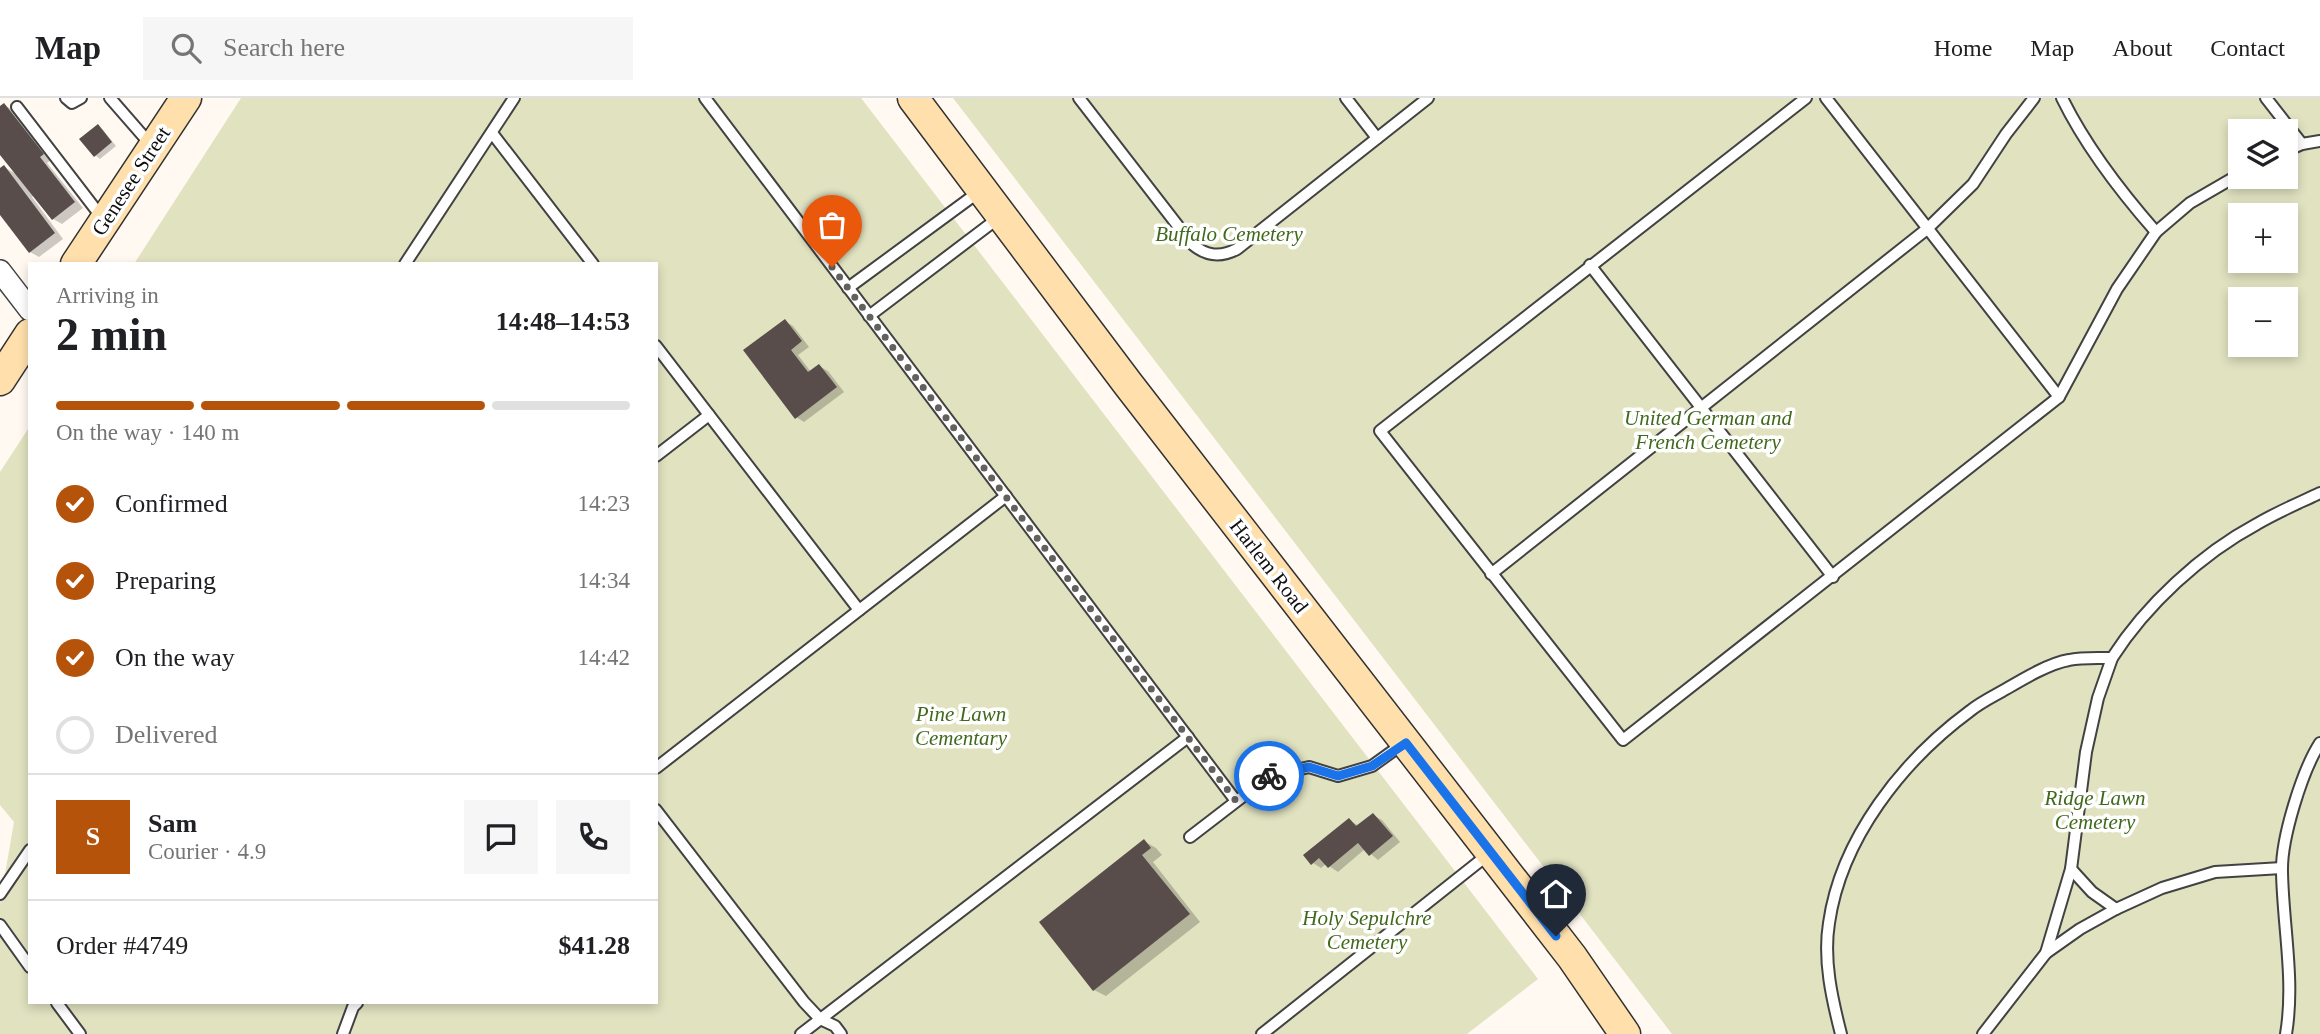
<!DOCTYPE html>
<meta charset="utf-8">
<style>
body{margin:0;font-family:"Times New Roman",serif;background:#f6f6f6;color:#202124;height:100vh;display:flex;flex-direction:column;font-size:26px;white-space:nowrap}
*{box-sizing:border-box;margin:0}
p{font-size:23px;color:#757577}
.icon{flex:none;width:38px;height:38px;fill:none;stroke:currentColor;stroke-width:2;stroke-linecap:round;stroke-linejoin:round}
.map{position:relative;flex:1;overflow:hidden}
.details{position:absolute;left:28px;top:164px;width:630px;height:742px;display:flex;flex-direction:column;background:#fff;border-radius:0px;box-shadow:0 4px 10px #0003}
.details>*{flex:none}
.fabs{position:absolute;left:2228px;top:21px;display:grid;gap:14px}
.fabs a{display:grid;place-items:center;width:70px;height:70px;border-radius:0px;background:#fff;box-shadow:0 4px 10px #0003;font-size:35px}
.pin{position:absolute;display:grid;place-items:center;width:60px;height:60px;color:#fff;margin:-72px -30px;border-radius:50% 50% 50% 0;rotate:-45deg;box-shadow:0 0 7px #0007}
.pin .icon{rotate:45deg}
.courier{position:absolute;display:grid;place-items:center;width:70px;height:70px;margin:-35px;border:5px solid #1a73e8;border-radius:50%;background:#fff;color:#222;box-shadow:0 2px 9px #0007}
.headline em{font-style:normal;font-weight:700}
.headline div{display:flex;flex-direction:column-reverse}
.headline{display:flex;align-items:center;justify-content:space-between;height:119px;padding:0 28px}
h1{font-size:46px;font-weight:700;line-height:52px}
.bar{display:grid;grid-template-columns:repeat(4,1fr);gap:10px 7px;align-content:center;height:84px;padding:0 28px}
.bar i{height:9px;border-radius:5px;background:#e0e0e0}
.bar .current{background:#b45309}
.bar p{grid-column:span 4}
.line{display:flex;align-items:center;gap:18px;padding:0 28px;border-top:2px solid #e0e0e0}
.line div{flex:1}
.round{display:grid;place-items:center;flex:none;width:74px;height:74px;border-radius:0px;background:#f6f6f6}
ol{padding:0 28px;list-style:none}
li{display:flex;align-items:center;gap:21px;height:77px}
li p{margin-inline-start:auto}
li .icon{padding:7px;border-radius:50%;background:#b45309;color:#fff;stroke-width:4}
li:last-child{color:#757577}
li i{width:38px;height:38px;border:4px solid #e0e0e0;border-radius:50%}
header{display:flex;align-items:center;gap:42px;box-sizing:border-box;height:98px;padding:0 35px;background:#fff;border-bottom:2px solid #e0e0e0}
header strong{font-size:33px}
nav{display:flex;gap:38px;margin-inline-start:auto;font-size:24px}
.search{width:490px;height:63px;background:#f6f6f6;display:flex;align-items:center;gap:18px;box-sizing:border-box;padding:0 24px;border-radius:0px;color:#757577;font-size:26px}
.map>svg:first-child{display:block}
</style>
<header>
<strong>Map</strong>
<div class="search"><svg class="icon" aria-label="search" viewBox="0 0 24 24"><circle cx="10" cy="10" r="6"/><path d="M15 15l6 6"/></svg>Search here</div>
<nav><a>Home</a><a>Map</a><a>About</a><a>Contact</a></nav>
</header>
<div class="map">
<svg width="2320" height="936" viewBox="0 0 2320 936">
<rect width="100%" height="100%" fill="#fff9f1"/>
<g fill="#e0e2c0" fill-rule="evenodd">
<polygon points="241,0 861,0 1538,881 1467,936 0,936 0,805 14,724 0,707 0,374 30,328 30,905 656,905 656,166 134,166"/>
<path d="M953 0H2320V936H1672ZM2240 33H2286V79H2240ZM2240 117H2286V163H2240ZM2240 201H2286V247H2240Z"/>
</g>
<g fill="#0003">
<polygon points="4,7 13,12 52,61 47,65 83,110 62,126 53,121 34,97 32,99 63,141 39,159 30,154 0,114 0,72 4,69 18,77 0,54 0,10"/>
<polygon points="98,28 103,32 116,48 100,61 95,57"/>
<polygon points="785,223 793,228 809,249 798,257 811,274 819,268 828,273 844,294 804,324 796,319"/>
<polygon points="1373,717 1382,722 1400,744 1378,762 1365,751 1338,774 1326,766 1321,770 1313,765 1349,722 1359,728"/>
<polygon points="1144,743 1156,750 1162,757 1153,764 1200,824 1106,898 1094,892"/>
</g>
<g fill="#584d4b">
<polygon points="4,5 44,56 40,59 75,104 52,122 0,57 0,8"/>
<polygon points="98,26 112,44 94,59 79,41"/>
<polygon points="4,67 55,135 29,155 0,117 0,70"/>
<polygon points="785,221 802,243 791,252 808,274 819,266 837,289 795,321 743,252"/>
<polygon points="1373,715 1393,738 1369,758 1358,745 1328,770 1319,760 1311,767 1303,757 1349,720 1356,728"/>
<polygon points="1144,741 1151,750 1142,757 1190,816 1093,893 1039,824"/>
</g>
<g fill="none" stroke-linecap="round" stroke-linejoin="round">
<defs>
<g id="service">
<polyline points="66,0 72,5 81,0"/>
<polyline points="110,0 151,47"/>
<polyline points="705,0 1236,703"/>
<path d="M1079 0 1192 146C1206 158 1220 160 1237 151L1428 0"/>
<polyline points="1346,0 1377,40"/>
<polyline points="1806,0 1380,333 1623,642 2059,299 2117,191 2156,134 2190,105 2240,76"/>
<polyline points="1826,0 2059,299"/>
<path d="M2062 0C2086 49 2120 93 2156 134"/>
<polyline points="2266,0 2302,46"/>
<polyline points="17,9 103,121"/>
<polyline points="492,35 593,166"/>
<polyline points="2286,53 2302,46 2320,43"/>
<polyline points="405,166 514,0"/>
<polyline points="1590,167 1833,479"/>
<polyline points="848,190 980,93"/>
<polyline points="869,218 1001,118"/>
<polyline points="656,248 859,512"/>
<polyline points="656,358 709,317"/>
<polyline points="1491,476 1927,131 1973,86 2006,36 2034,0"/>
<polyline points="656,670 1006,398"/>
<polyline points="656,712 804,904 820,921 835,928 841,936"/>
<polyline points="1190,739 1268,679 1309,669 1338,678 1372,668 1404,645"/>
<polyline points="2071,771 2092,794 2116,811"/>
<polyline points="0,796 30,752"/>
<polyline points="0,827 30,869"/>
<polyline points="2046,855 2071,771 2086,654 2098,600 2112,560"/>
<polyline points="57,905 80,936"/>
<polyline points="343,936 353,909 357,905"/>
<polyline points="801,936 1188,639"/>
<polyline points="1262,936 1490,755"/>
<path d="M1841 936C1832 901 1823 862 1829 825 1841 741 1902 663 1970 613 1981 604 1994 598 2006 591 2023 581 2050 565 2069 562 2082 559 2098 560 2112 560 2146 507 2201 456 2257 426 2277 414 2299 405 2320 395"/>
<polyline points="1983,936 2046,855 2080,831 2116,811 2162,790 2215,774 2282,770"/>
<path d="M2286 936C2295 883 2283 828 2282 774 2281 741 2302 673 2320 645"/>
</g>
<polyline id="minor" points="0,173 30,212"/>
<g id="secondary">
<polyline points="913,0 1128,286 1572,859 1625,936"/>
<polyline points="76,166 186,0"/>
<polyline points="0,282 30,236"/>
</g>
</defs>
<use href="#service" stroke="#424242" stroke-width="14"/>
<use href="#minor" stroke="#424242" stroke-width="24"/>
<use href="#secondary" stroke="#313131" stroke-width="33"/>
<use href="#service" stroke="#fff" stroke-width="10"/>
<use href="#minor" stroke="#fff" stroke-width="21"/>
<use href="#secondary" stroke="#ffe0ac" stroke-width="30"/>
</g>
<g fill="none" stroke-linecap="round" stroke-linejoin="round">
<polyline stroke="#63615e" stroke-width="7" stroke-dasharray="0 12.6" points="832,169 1236,703 1269,678"/>
<polyline stroke="#1a73e8" stroke-width="9" points="1269,678 1309,669 1338,678 1372,668 1406,645 1556,838"/>
</g>
<g text-anchor="middle" stroke-width="7" stroke-linejoin="round" paint-order="stroke">
<g font-size="21" fill="#0f0f0f" stroke="#fff">
<text transform="translate(131 83) rotate(-57)" y="7">Genesee Street</text>
<text transform="translate(1269 468) rotate(52)" y="7">Harlem Road</text>
</g>
<g font-size="21" font-style="italic" fill="#40691c" stroke="#fff">
<text x="1229" y="143">Buffalo Cemetery</text>
<text x="1708" y="327">United German and<tspan x="1708" dy="24">French Cemetery</tspan></text>
<text x="961" y="623">Pine Lawn<tspan x="961" dy="24">Cementary</tspan></text>
<text x="2095" y="707">Ridge Lawn<tspan x="2095" dy="24">Cemetery</tspan></text>
<text x="1367" y="827">Holy Sepulchre<tspan x="1367" dy="24">Cemetery</tspan></text>
</g>
</g>
</svg>
<div class="fabs">
<a><svg class="icon" aria-label="layers" viewBox="0 0 24 24"><path d="M12 4l9 5-9 5-9-5zM3 14l9 5 9-5"/></svg></a>
<a>+</a>
<a>−</a>
</div>
<div class="pin" style="left:832px;top:169px;background:#ea580c"><svg class="icon" aria-label="bag" viewBox="0 0 24 24"><path d="M5 8h14l-1 12H6zM9 8a3 3 0 0 1 6 0"/></svg></div>
<div class="pin" style="left:1556px;top:838px;background:#1f2937"><svg class="icon" aria-label="home" viewBox="0 0 24 24"><path d="M3 11l9-7 9 7M6 9v11h12V9"/></svg></div>
<div class="courier" style="left:1269px;top:678px"><svg class="icon" aria-label="bike" viewBox="0 0 24 24"><circle cx="6" cy="16" r="4"/><circle cx="18" cy="16" r="4"/><path d="M6 16l4-8h5l3 8M10 8l3 8H6M13 5h3"/></svg></div>
<section class="details">
<div class="headline"><div><h1>2 min</h1><p>Arriving in</p></div><em>14:48–14:53</em></div>
<div class="bar"><i class="current"></i><i class="current"></i><i class="current"></i><i></i><p>On the way · 140 m</p></div>
<ol>
<li><svg class="icon" aria-label="check" viewBox="0 0 24 24"><path d="M5 12l5 5 9-10"/></svg>Confirmed<p>14:23</p></li>
<li><svg class="icon" aria-label="check" viewBox="0 0 24 24"><path d="M5 12l5 5 9-10"/></svg>Preparing<p>14:34</p></li>
<li><svg class="icon" aria-label="check" viewBox="0 0 24 24"><path d="M5 12l5 5 9-10"/></svg>On the way<p>14:42</p></li>
<li><i></i>Delivered</li>
</ol>
<div class="line" style="height:126px"><b class="round" style="background:#b45309;color:#fff">S</b><div><b>Sam</b><p>Courier · 4.9</p></div><a class="round"><svg class="icon" aria-label="chat" viewBox="0 0 24 24"><path d="M4 5h16v11H9l-5 4z"/></svg></a><a class="round"><svg class="icon" aria-label="phone" viewBox="0 0 24 24"><path d="M5 4h4l2 5-3 2q2 4 5 5l2-3 5 2v4C11 20 4 13 5 4z"/></svg></a></div>
<div class="line" style="height:91px"><div>Order #4749</div><b>$41.28</b></div>
</section>
</div>
